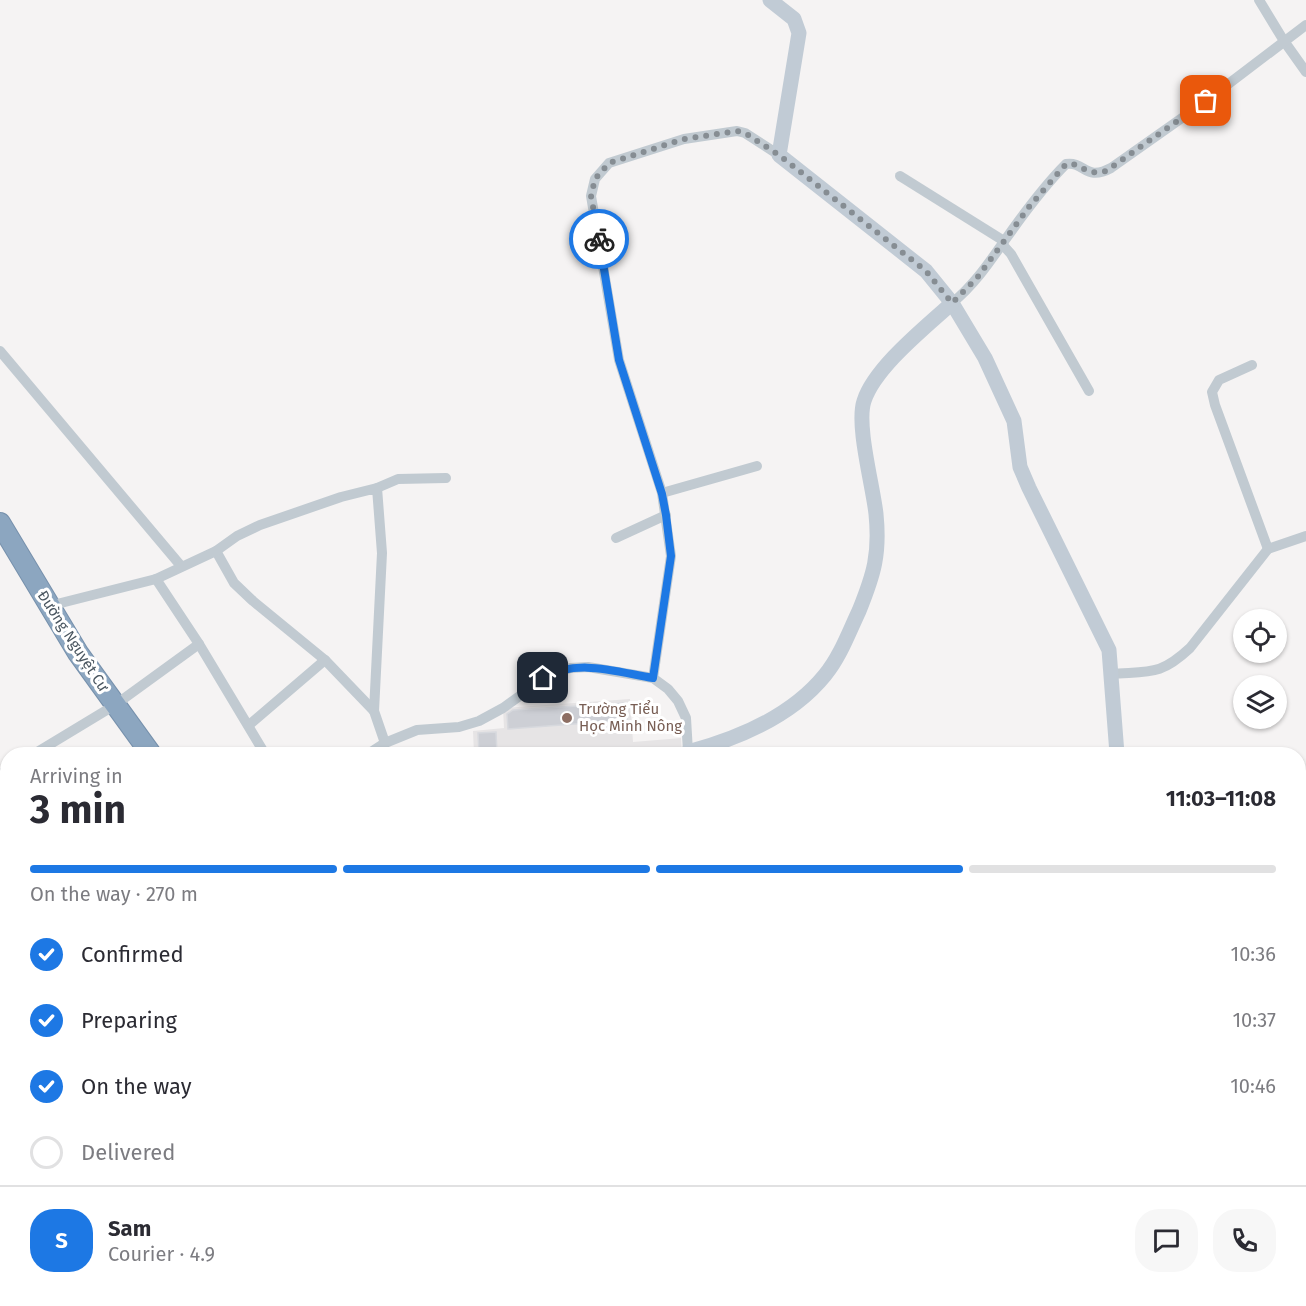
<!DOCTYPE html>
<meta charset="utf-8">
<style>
body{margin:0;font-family:"Fira Sans",sans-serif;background:#f7f7f7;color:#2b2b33;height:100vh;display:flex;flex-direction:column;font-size:22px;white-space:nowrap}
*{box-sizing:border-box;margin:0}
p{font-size:20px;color:#7c7c81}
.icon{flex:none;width:33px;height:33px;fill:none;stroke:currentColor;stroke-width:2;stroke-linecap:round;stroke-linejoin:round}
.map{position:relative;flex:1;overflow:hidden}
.sheet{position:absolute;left:0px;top:747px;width:1306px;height:560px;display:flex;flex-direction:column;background:#fff;border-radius:24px 24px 0 0;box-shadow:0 2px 4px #0004}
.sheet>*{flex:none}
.tools{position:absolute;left:1233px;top:609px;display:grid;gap:12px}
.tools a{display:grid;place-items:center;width:54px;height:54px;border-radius:50%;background:#fff;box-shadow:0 2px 4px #0004;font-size:30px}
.pin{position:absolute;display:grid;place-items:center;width:51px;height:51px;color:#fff;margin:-26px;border-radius:12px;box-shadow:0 3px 9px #0006}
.courier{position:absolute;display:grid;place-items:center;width:60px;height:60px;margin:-30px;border:4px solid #1d78e4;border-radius:50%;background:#fff;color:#222;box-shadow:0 2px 8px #0007}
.head em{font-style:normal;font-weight:700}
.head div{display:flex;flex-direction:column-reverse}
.head{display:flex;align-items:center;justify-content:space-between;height:102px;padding:0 30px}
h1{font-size:39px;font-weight:700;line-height:45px}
.bar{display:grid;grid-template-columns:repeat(4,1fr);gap:9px 6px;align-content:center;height:72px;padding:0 30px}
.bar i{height:8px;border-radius:4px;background:#e1e1e2}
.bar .on{background:#1d78e4}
.bar p{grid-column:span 4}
.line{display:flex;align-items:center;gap:15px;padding:0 30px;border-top:2px solid #e1e1e2}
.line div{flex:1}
.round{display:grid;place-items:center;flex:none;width:63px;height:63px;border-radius:24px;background:#f7f7f7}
ol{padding:0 30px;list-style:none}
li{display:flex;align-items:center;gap:18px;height:66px}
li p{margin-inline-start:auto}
li .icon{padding:6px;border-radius:50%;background:#1d78e4;color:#fff;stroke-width:4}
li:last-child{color:#7c7c81}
li i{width:33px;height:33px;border:3px solid #e1e1e2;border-radius:50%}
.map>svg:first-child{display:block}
</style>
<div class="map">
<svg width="1306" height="1306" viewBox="0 0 1306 1306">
<rect width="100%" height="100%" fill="#f5f3f3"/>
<g fill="#e6e4e5">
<polygon points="630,699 633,742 681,738 682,754 474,754 473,731 504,728 503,708"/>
<polygon points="1299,1180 1306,1182 1306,1239 1299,1266"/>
<polygon points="1176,1299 1290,1299 1289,1306 1174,1306"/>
</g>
<g fill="#cdcfd5" stroke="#d7d9de" stroke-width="1.5">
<polygon points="626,703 627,720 508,729 507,714 513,710"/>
<polygon points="496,732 497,754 479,754 478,733"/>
</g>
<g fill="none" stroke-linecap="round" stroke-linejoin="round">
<defs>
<g id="highway">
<polyline points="0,523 78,653 151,754"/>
<polyline points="1299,1172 1306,1173"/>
</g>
</defs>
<use href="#highway" stroke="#7791ac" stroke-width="22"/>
<g stroke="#c1cad1" stroke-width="10">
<polyline points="1259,0 1284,41 1306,72"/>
<polyline points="900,176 1004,241"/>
<polyline points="1002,244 1011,254 1089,391"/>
<path d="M952 303C974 285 989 263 1005 240 1024 213 1043 187 1066 164 1085 161 1085 182 1111 168L1206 101 1306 25"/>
<polyline points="0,351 181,566"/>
<polyline points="1252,365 1219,380 1212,392 1215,405 1268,549"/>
<polyline points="377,488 398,479 446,478"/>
<polyline points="662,493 757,466"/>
<polyline points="616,538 666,515"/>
<polyline points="216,551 234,583 253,601 325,660 374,711"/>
<polyline points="156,579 199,644 265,754"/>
<polyline points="49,606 156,579 216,551 237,536 260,525 341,497 377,488 382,553 374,711 385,743"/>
<path d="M1111 674C1150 671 1160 676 1190 648L1268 549 1306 536"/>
<polyline points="653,678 671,556 662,493 619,360 591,196 595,179 609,163 684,139 737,131 745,133 779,155"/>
<polyline points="249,725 325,660"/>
<polyline points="34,754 115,705 199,644"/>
<polyline points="368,754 385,743 417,730 459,727 479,721 503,708 549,675 570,668 588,667 653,678 668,689 678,701 686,718 688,752"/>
<polyline points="0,774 8,770"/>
<polyline points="0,866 8,864"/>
<polyline points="1299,951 1306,951"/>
<polyline points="0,1276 8,1271"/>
<polyline points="1299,1291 1306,1268"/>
<polyline points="107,1299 112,1306"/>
<polyline points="520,1299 521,1302"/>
<polyline points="342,1306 354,1299"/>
<polyline points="1017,1306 1017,1299"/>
<polyline points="1294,1306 1297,1299"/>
</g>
<g stroke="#c1cbd5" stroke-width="15">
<polyline points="770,0 794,19 799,33 779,155 926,271 952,303 985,358 1014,421 1020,467 1029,488 1109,650 1117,754"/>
<path d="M688 754V752C737 739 792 716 825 675 840 657 849 632 859 611 874 574 880 554 876 514 873 486 856 425 864 401 875 367 926 327 952 303"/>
<polyline points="388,1299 392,1306"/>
</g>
<use href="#highway" stroke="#8ca6c0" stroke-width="20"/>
</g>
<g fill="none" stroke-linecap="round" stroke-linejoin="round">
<path stroke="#868d93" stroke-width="6" stroke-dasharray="0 10.8" d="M599 239 591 196 595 179 609 163 684 139 737 131 745 133 779 155 926 271 952 303 977 278 1029 207 1066 164C1081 162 1086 177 1106 171L1206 101"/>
<path stroke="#1d78e4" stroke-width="8" d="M543 678C577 658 617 672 653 678L671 556 666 515 662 494 619 360 599 239"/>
</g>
<circle fill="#8d6e63" stroke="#fff" stroke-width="2" cx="567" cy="718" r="6"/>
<g text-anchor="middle" stroke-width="6" stroke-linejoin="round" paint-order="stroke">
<g font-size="15" fill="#4a5660" stroke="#fff">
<text transform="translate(73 641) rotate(57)" y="5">Đường Nguyệt Cư</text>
</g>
<g font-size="15" fill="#785e54" stroke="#fff" text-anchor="start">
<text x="579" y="714">Trường Tiểu<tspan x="579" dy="17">Học Minh Nông</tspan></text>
</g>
</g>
</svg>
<div class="tools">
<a><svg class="icon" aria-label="locate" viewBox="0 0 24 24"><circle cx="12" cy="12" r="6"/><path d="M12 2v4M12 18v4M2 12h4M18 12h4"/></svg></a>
<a><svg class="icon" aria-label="layers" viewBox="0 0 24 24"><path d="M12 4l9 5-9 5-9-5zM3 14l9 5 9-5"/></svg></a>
</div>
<div class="pin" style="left:1206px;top:101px;background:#ea580c"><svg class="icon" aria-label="bag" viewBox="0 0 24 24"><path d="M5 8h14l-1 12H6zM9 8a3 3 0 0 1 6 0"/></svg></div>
<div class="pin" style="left:543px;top:678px;background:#1f2937"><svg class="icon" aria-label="home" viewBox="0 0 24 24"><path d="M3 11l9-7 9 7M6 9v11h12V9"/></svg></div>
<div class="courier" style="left:599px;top:239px"><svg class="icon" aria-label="bike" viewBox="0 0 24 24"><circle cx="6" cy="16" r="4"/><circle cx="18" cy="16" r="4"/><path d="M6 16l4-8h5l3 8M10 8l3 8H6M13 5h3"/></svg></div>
<section class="sheet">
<div class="head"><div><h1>3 min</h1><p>Arriving in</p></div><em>11:03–11:08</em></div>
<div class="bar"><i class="on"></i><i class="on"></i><i class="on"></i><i></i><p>On the way · 270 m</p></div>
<ol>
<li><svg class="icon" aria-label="check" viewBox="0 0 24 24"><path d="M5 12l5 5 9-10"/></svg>Confirmed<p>10:36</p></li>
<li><svg class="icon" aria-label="check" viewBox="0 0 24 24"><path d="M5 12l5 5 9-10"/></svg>Preparing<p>10:37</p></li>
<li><svg class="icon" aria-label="check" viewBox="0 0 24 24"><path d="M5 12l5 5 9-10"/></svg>On the way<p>10:46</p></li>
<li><i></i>Delivered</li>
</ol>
<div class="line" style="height:108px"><b class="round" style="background:#1d78e4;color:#fff">S</b><div><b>Sam</b><p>Courier · 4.9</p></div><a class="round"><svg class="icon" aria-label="chat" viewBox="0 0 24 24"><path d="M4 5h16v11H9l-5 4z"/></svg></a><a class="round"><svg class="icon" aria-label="phone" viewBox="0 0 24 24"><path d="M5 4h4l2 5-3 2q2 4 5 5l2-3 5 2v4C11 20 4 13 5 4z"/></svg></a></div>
</section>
</div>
